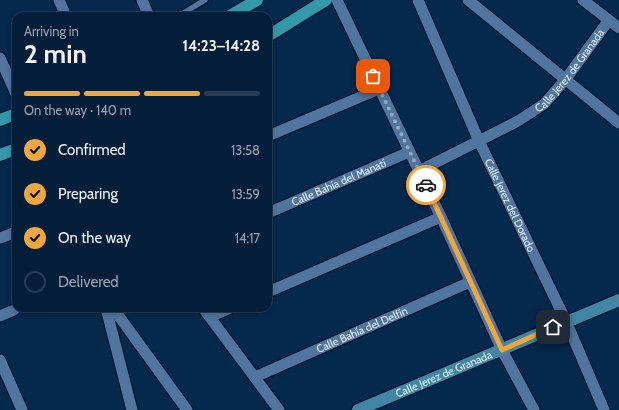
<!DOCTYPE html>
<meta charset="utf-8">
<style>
body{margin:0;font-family:Cabin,sans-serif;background:#0d2742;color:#f1f3f6;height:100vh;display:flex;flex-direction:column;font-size:15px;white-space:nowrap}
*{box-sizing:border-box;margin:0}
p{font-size:13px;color:#97a2af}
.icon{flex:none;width:22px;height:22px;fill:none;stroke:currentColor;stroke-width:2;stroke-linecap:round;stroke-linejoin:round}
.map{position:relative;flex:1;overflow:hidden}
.side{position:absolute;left:12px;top:12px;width:260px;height:300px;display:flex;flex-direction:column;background:#041e3a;border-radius:12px;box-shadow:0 2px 6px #0003,0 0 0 1px #253c54}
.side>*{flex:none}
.pin{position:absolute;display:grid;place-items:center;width:34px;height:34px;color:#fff;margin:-17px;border-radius:8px;box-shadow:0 2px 6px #0006}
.courier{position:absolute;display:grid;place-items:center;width:40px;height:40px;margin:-20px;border:3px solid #efa73d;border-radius:50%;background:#fff;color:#222;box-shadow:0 1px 5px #0007}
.headline em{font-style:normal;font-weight:800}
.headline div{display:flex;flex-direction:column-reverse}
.headline{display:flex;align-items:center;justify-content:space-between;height:68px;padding:0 12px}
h1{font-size:26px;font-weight:800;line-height:30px}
.bar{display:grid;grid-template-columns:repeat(4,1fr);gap:6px 4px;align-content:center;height:48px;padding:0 12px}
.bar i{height:5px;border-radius:3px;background:#253c54}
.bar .on{background:#efa73d}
.bar p{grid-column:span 4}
ol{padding:0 12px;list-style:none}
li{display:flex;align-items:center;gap:12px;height:44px}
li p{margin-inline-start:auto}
li .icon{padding:4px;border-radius:50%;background:#efa73d;color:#111;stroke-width:4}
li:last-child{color:#97a2af}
li i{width:22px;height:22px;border:2px solid #253c54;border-radius:50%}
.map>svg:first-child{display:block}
</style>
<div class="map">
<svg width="619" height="410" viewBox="0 0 619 410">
<rect width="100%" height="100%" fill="#05284d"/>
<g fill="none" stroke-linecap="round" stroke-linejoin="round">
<defs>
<polyline id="lane" points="182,14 205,0"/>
<g id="street">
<polyline points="59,0 66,16"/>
<polyline points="142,0 149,16"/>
<polyline points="337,0 441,217 502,350 534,410"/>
<path id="s1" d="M418 0 479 141 566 321 604 410"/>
<polyline points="468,0 619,123"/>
<polyline points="583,0 619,28"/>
<polyline points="0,58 16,94"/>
<polyline points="268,136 379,89"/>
<path id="s2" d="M419 171 518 121 544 104 565 80 609 20"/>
<path id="s3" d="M268 213 409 152"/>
<polyline points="0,238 16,232"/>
<polyline points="268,292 441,217"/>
<polyline points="106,308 132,410"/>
<polyline points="113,308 187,410"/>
<polyline points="203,308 279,410"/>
<polyline points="0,316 14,310"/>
<polyline points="210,317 230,308"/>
<polyline points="0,360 22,410"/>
<path id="s4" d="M255 377 470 282"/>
</g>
<g id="secondary">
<path id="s5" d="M358 410 619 300"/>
</g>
<g id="primary">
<polyline points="230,16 257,0"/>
<polyline points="268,36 326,0"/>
<polyline points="0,120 16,114"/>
<polyline points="0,155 16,149"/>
</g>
</defs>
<use href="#lane" stroke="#00102b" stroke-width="8"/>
<use href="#street" stroke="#00102b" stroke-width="13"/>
<use href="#secondary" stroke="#00102b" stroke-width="14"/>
<use href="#primary" stroke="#00102b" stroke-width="14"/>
<use href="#lane" stroke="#50759f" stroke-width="5.5"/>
<use href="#street" stroke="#50759f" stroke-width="11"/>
<use href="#secondary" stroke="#4286a3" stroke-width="12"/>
<use href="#primary" stroke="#3398a7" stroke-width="12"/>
</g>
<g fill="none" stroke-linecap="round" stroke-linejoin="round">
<polyline stroke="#96aac0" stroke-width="4" stroke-dasharray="0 7.2" points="373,76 426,185"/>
<polyline stroke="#efa73d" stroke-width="5" points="426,185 502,350 553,327"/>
</g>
<g text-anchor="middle" stroke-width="3" stroke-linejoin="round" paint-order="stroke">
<g font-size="11" fill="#e4f0fe" stroke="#001e42">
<text dy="4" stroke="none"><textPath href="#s2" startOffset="184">Calle Jerez de Granada</textPath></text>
<text dy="4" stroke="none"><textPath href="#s3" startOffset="77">Calle Bahía del Manatí</textPath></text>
<text dy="4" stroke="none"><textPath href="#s1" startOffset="225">Calle Jerez del Dorado</textPath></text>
<text dy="4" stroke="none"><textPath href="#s4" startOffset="117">Calle Bahía del Delfín</textPath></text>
<text dy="4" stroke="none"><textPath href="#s5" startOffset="93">Calle Jerez de Granada</textPath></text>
</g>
</g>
</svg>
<div class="pin" style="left:373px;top:76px;background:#ea580c"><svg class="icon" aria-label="bag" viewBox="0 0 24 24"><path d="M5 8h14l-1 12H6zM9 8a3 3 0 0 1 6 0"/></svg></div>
<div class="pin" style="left:553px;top:327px;background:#1f2937"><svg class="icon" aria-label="home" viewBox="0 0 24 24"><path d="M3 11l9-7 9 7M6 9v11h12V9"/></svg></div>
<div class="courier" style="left:426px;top:185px"><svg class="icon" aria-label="car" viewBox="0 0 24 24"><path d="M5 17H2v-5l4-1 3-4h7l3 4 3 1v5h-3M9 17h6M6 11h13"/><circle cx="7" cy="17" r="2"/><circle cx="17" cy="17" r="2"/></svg></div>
<section class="side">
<div class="headline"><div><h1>2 min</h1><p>Arriving in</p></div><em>14:23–14:28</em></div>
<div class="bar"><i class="on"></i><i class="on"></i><i class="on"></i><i></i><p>On the way · 140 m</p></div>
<ol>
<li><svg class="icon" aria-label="check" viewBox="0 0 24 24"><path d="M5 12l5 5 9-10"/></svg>Confirmed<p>13:58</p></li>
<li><svg class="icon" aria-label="check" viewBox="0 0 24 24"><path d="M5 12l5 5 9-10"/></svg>Preparing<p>13:59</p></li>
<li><svg class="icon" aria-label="check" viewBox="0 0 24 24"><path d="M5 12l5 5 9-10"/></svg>On the way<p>14:17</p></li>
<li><i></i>Delivered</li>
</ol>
</section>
</div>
